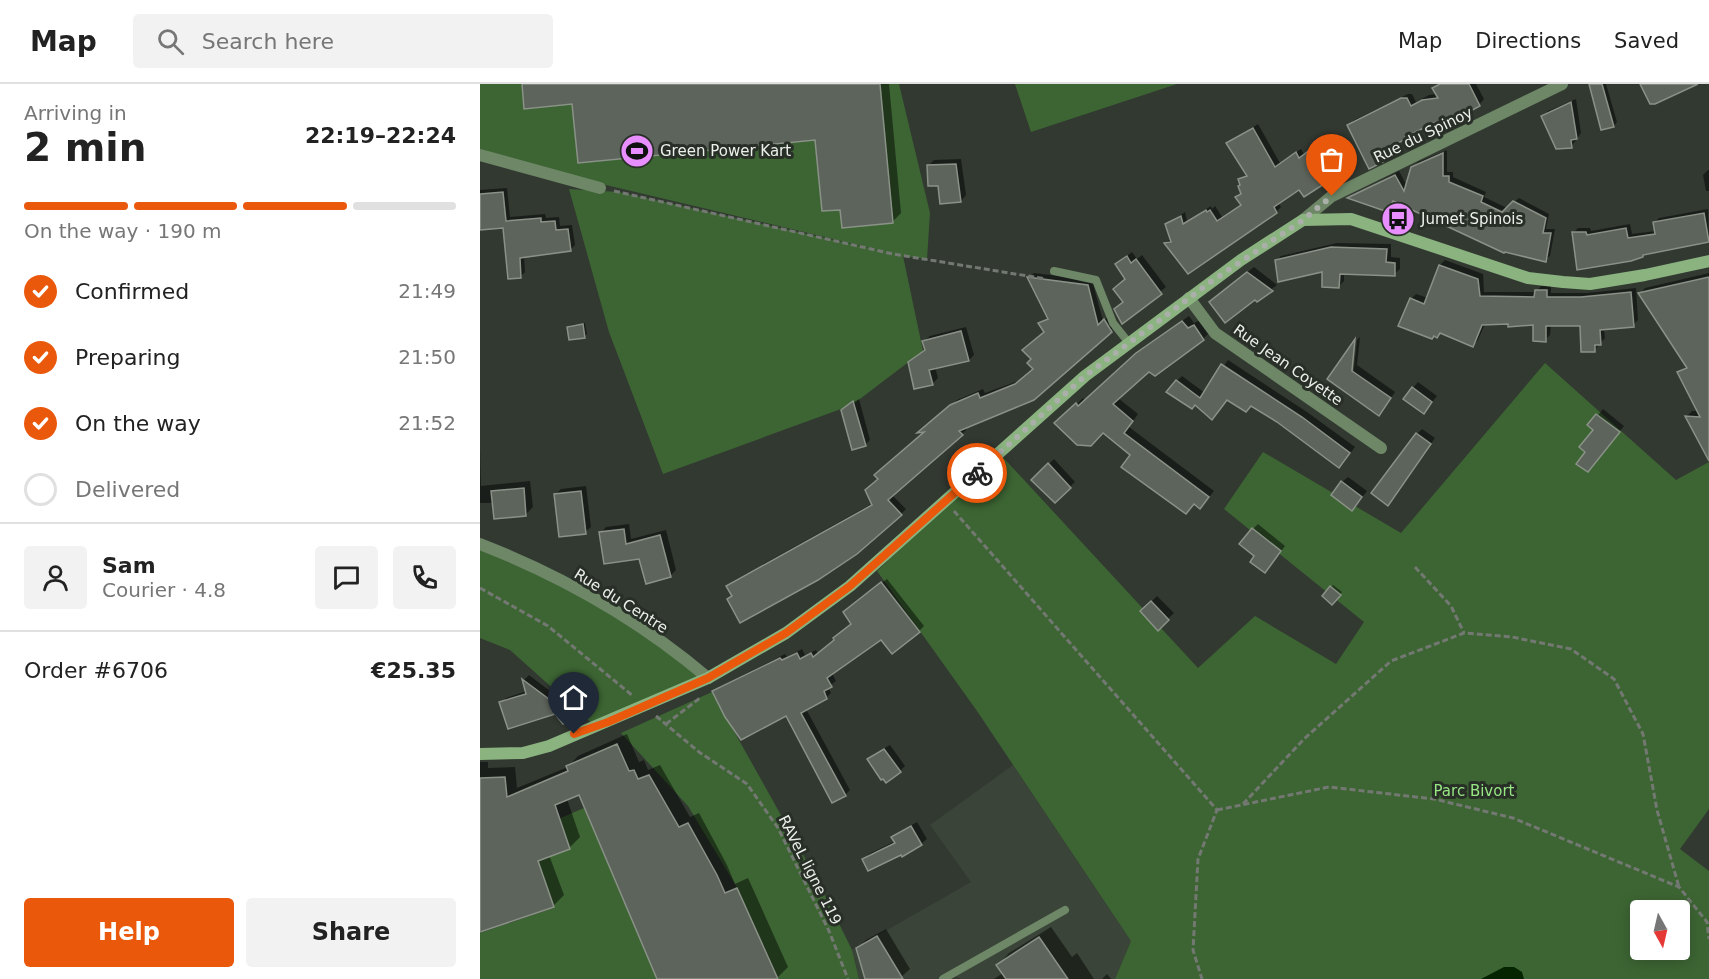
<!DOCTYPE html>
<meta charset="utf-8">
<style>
body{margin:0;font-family:"DejaVu Sans",sans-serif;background:#f2f2f2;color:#222;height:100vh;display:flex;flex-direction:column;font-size:22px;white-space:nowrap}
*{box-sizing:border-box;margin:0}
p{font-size:20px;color:#767676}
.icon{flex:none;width:33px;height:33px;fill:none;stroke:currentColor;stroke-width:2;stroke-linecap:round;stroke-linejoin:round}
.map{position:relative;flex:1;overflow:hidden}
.drawer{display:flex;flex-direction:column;background:#fff;width:480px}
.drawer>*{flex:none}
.needle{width:39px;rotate:172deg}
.buttons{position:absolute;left:1150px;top:816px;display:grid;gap:12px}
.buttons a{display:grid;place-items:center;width:60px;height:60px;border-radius:6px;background:#fff;box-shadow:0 3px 15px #0003;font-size:30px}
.pin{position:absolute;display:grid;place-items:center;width:51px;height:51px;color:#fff;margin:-62px -26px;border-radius:50% 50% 50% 0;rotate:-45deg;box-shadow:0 0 6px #0007}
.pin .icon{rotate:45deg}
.courier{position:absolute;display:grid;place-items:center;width:60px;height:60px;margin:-30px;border:4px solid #ea580c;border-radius:50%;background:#fff;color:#222;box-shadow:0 2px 8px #0007}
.headline em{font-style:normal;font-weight:800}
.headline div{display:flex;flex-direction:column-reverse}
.headline{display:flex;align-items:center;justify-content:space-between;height:102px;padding:0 24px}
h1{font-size:39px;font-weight:800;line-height:45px}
.bar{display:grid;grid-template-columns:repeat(4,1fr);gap:9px 6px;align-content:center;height:72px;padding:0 24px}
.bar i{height:8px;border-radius:4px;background:#e0e0e0}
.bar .current{background:#ea580c}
.bar p{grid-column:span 4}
.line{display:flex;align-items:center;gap:15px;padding:0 24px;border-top:2px solid #e0e0e0}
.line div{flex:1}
.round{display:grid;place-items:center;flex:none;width:63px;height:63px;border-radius:6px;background:#f2f2f2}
ol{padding:0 24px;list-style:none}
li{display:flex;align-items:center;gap:18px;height:66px}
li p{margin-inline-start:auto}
li .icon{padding:6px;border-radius:50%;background:#ea580c;color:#fff;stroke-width:4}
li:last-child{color:#767676}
li i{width:33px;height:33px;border:3px solid #e0e0e0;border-radius:50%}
.cta{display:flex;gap:12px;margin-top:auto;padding:12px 24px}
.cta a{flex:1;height:69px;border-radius:6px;background:#ea580c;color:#fff;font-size:24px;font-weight:800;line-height:69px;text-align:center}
.cta a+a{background:#f2f2f2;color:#222}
header{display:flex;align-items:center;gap:36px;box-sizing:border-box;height:84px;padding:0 30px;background:#fff;border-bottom:2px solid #e0e0e0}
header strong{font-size:28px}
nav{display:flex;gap:33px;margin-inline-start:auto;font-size:21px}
.search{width:420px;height:54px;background:#f2f2f2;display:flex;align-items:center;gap:15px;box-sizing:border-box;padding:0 21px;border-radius:6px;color:#767676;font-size:22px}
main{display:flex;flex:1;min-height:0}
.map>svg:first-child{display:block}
</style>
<header>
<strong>Map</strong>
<div class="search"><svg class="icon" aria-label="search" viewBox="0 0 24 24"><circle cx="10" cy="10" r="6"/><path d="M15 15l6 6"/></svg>Search here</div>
<nav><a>Map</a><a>Directions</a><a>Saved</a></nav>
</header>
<main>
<section class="drawer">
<div class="headline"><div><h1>2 min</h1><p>Arriving in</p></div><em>22:19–22:24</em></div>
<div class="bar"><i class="current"></i><i class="current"></i><i class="current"></i><i></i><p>On the way · 190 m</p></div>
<ol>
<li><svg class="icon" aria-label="check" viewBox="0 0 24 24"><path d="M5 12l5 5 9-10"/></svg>Confirmed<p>21:49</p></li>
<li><svg class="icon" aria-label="check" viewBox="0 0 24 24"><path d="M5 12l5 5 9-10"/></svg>Preparing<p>21:50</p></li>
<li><svg class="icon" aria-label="check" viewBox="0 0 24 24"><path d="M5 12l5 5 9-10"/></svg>On the way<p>21:52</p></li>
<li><i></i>Delivered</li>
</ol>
<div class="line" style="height:108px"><a class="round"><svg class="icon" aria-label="person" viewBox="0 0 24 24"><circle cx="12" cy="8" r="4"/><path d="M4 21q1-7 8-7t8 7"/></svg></a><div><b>Sam</b><p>Courier · 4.8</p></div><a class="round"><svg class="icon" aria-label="chat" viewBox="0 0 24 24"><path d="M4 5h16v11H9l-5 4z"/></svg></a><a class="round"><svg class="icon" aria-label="phone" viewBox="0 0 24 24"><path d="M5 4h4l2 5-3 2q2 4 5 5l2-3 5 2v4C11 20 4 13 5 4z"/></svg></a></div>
<div class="line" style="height:78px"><div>Order #6706</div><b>€25.35</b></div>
<div class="cta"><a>Help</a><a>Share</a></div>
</section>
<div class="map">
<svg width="1229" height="895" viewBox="0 0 1229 895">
<rect width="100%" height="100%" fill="#323931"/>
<polygon fill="#3a4438" points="533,681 651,857 635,895 480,895 472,890 463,895 379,895 372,866 491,798 450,741"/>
<g fill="#3d6533" fill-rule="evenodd">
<polygon points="0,0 419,0 450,129 447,175 423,172 443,267 372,321 183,390 129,248 89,105 139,108 412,169 0,71"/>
<polygon points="535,0 697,0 551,48"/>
<path d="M1065 279 1196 396 1229 378V725L1200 765 1229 787V895H635L651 857 497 627 397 487 519 369 718 584 775 532 856 580 884 538 744 425 783 368 921 449ZM1161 826H1200V866H1161Z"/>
<polygon points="0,462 40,478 155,541 228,594 115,642 30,566 0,554"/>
<polygon points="232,608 339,799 372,866 379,895 299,895 258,805 208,722 141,649"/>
<polygon points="104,724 177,895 0,895 0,849 73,824 46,749"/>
</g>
<polygon fill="#052400" points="1024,883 1034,883 1042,888 1044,895 1001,895"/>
<g fill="#0007">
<polygon points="44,0 409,0 421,129 412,138 361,124 337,54 94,19"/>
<polygon points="959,0 996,0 1004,15 999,21 956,36 902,65 911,70 906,75 890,83 869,41 874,36 928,10 932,10 936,18 949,11 957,10 954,5"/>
<polygon points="1111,0 1126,0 1137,38 1134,42"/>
<polygon points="1096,15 1101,49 1091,63 1063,32 1068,27"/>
<polygon points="778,40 800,79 821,65 824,70 840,59 859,87 854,92 819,104 798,118 801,123 796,128 708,188 686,159 691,154 687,141 705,128 707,137 731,122 732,125 735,122 742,133 762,120 757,113 762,108 760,96 767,90 748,60"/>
<polygon points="967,66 967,88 973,88 973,93 1006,108 1004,113 1027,124 1039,114 1069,130 1066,145 1075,145 1070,172 1065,176 915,116 908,127 869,114 919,87 927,102 933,83 938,78"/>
<polygon points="481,75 486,111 481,117 448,82 454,76"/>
<polygon points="1228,86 1229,86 1229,107 1226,107 1223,91"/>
<polygon points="27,104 30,133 65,130 66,134 79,133 80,142 92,141 95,161 90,166 44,172 45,188 41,192 25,143 0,144 0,106"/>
<polygon points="1228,125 1229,157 1165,169 1162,172 1093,149 1098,144 1110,144 1111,147 1150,140 1152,150 1176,147 1174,139 1179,134"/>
<polygon points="857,159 911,160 911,173 920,174 920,185 914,190 864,189 864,197 859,202 843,186 796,177 801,172"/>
<polygon points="652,168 657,175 662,171 686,203 642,238 647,194 637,180"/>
<polygon points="965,176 1003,190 1004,208 1056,208 1061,202 1071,202 1071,209 1107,209 1156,204 1158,236 1153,241 1124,244 1125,254 1114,267 1102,241 1071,241 1070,251 1065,256 1055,239 1029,238 1005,240 998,256 993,261 931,215 936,210 948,214 960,181"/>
<polygon points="774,183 797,201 777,216 775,214 730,218"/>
<polygon points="554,189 612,196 623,237 630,231 636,242 485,343 487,345 482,350 412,411 426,425 421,430 253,511 248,502 253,497 393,419 448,345 442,347 477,316 503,305 505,309 541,296 554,285 553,275 565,248 560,239 568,233 549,193"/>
<polygon points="1229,189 1229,363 1225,366 1207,332 1212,327 1219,327 1199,288 1207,282 1160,210 1165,204"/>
<polygon points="709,232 714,239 720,236 729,249 723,255 669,286 638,314 658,330 649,343 734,407 726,417 715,419 706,429 653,371 623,347 577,339 603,314 605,317 664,263"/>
<polygon points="105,239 107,250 105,252 89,243 91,241"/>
<polygon points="486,243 494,271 489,276 455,283 458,294 452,300 429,279 446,265 444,257 450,252"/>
<polygon points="880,253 877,281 915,308 904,324 870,294 873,294 877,256"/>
<polygon points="748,276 827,328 875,363 864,377 859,382 798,337 772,321 748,315 732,334 697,297 702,292 725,309"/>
<polygon points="938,298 957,312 949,322 933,304"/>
<polygon points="379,315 390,356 385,361 368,322"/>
<polygon points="1123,325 1144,342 1113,381 1107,368 1116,345 1110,341"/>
<polygon points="942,345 955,354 908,420 937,350"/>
<polygon points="0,363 1,402 50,397 53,423 46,430 14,419 0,419"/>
<polygon points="574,375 595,398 575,417 553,396"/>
<polygon points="868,393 887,407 877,420 862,398"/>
<polygon points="106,402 111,443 105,448 75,411 81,405"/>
<polygon points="149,440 151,455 186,446 196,486 190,492 121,449 126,443"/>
<polygon points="778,440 805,462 789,483 776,472 773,445"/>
<polygon points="407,495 444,542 439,547 402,554 352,589 356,597 348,603 351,609 346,614 326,625 370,706 365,711 307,630 234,608 239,603 305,570 307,573 322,565 325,571 336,566 338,570 372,539 370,523"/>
<polygon points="853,501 862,508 852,519 844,512"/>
<polygon points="677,512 694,529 678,544 662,527"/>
<polygon points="49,591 79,614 88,607 103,626 98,631 83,638 75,628 21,619 26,614 47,607 44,596"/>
<polygon points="147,650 159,678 164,676 168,686 180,681 210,733 219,729 247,781 255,800 268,794 308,883 297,894 179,895 99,709 87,715 100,753 89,764 69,771 84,811 73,822 0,847 0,678 8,678 8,684 35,683 37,704 88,683 98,672"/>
<polygon points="410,661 425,682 420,687 389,675 394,670"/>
<polygon points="437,738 447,755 441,760 384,775 389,770 415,757 413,753 419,748"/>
<polygon points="571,843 592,873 597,869 614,895 514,895 523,889 518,881 529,869"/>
<polygon points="406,845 430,885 419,895 387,895 377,865 386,856"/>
<polygon points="627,890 631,895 622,895"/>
</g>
<g fill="#5d645b" stroke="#8a9288" stroke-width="1.5">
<polygon points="42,0 400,0 413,139 362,144 360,126 342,127 335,56 98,79 92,20 44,25"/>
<polygon points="960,0 989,0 1000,22 959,44 956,38 925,53 926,55 896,70 905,73 907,76 889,85 867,41 921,14 927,14 931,22 942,16 958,14 952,4"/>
<polygon points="1109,0 1122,0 1134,43 1121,46"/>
<polygon points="1160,0 1218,0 1175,20 1170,20"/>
<polygon points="1091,18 1097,55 1091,56 1092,64 1076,65 1061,32"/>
<polygon points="773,44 795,83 816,68 819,74 835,62 855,93 824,113 819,106 794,123 797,129 708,190 684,159 691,158 685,140 701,132 703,140 726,126 727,128 730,126 737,137 761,121 755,113 761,110 758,102 760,101 758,95 767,92 746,59"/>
<polygon points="963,69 963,92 969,92 969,98 1003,112 1001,118 1022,128 1033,117 1066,134 1063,149 1071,149 1066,178 1025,168 1024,169 913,117 908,128 867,114 915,91 924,107 931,83"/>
<polygon points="476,80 481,118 460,120 458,102 448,102 447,81"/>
<polygon points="23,108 26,137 61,134 61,138 75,137 76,146 88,145 91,167 40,174 41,194 28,195 23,144 0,146 0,110"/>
<polygon points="1224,129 1229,158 1163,171 1163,173 1151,177 1097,186 1092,148 1106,148 1107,151 1146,144 1148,154 1175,150 1173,138"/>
<polygon points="851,163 907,165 906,178 915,179 915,192 860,190 859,204 842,203 842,188 798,198 795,176"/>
<polygon points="647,172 651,179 656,175 682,210 642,240 634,225 643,218 633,205 645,195 635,180"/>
<polygon points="959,181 998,195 1000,212 1054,213 1055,206 1067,206 1067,213 1101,213 1151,208 1154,243 1120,246 1121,261 1115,261 1115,268 1101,268 1100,242 1066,242 1066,258 1053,257 1053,241 1028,243 1028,240 1002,241 993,263 960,249 957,254 954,252 952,255 918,242 930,214 944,220"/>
<polygon points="767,188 793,207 777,218 775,216 745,239 729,218"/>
<polygon points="547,193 608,201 618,241 624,235 632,248 554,316 479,347 483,351 408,416 422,431 377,470 338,496 260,539 247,515 252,512 246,502 392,421 385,406 398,395 394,391 444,348 437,349 470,321 498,309 500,314 535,300 553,285 547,279 551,275 542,266 564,248 558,239 568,235"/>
<polygon points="1229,193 1229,377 1205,332 1220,333 1197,288 1207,284 1158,209"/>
<polygon points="702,237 708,244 714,241 724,256 675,292 669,288 633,320 653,337 644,349 729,413 720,425 714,420 706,430 641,383 650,371 623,349 611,362 597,361 574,339 596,319 598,322 656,269"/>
<polygon points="103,240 105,254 89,256 87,243"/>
<polygon points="481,247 489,277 449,286 453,301 434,305 428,278 445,266 442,257"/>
<polygon points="875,255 872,287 911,314 899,332 847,295"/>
<polygon points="741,280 822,333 870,369 859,384 797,338 771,322 766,328 747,316 732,336 715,321 712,325 686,308 696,296 720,314"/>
<polygon points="932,303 952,318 944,330 923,315"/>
<polygon points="373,317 386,362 372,366 361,326"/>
<polygon points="1116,330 1140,348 1108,388 1096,380 1105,368 1099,363 1113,346 1107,341"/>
<polygon points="936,349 951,360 908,422 891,409"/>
<polygon points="568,379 591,404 575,419 551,396"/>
<polygon points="861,397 882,413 872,427 851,411"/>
<polygon points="44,404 46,432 14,435 11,407"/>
<polygon points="101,407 106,450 79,453 74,410"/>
<polygon points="772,444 801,467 785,489 770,478 774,472 759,460"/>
<polygon points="144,445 146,460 180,451 191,493 166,500 159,475 124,480 119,448"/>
<polygon points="401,498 440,548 412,570 401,556 347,594 352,603 344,607 347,615 321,629 366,712 352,719 306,632 261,656 245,633 232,607 300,574 302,576 317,569 320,575 331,569 333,573 354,556 353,554 371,540 363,528"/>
<polygon points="850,502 861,511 852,521 842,512"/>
<polygon points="671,517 689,536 678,547 660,527"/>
<polygon points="42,595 73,618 82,611 99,632 83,640 75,630 28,645 19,618 46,610"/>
<polygon points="137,660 149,687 154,686 158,695 169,691 199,743 208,739 237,791 245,809 257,804 298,895 177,895 99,711 75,721 90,765 58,777 74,823 0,848 0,694 25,693 27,713 88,687 86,682"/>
<polygon points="404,665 421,688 406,699 403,695 401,696 387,675"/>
<polygon points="431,742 442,761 422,773 421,771 388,787 382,775 415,759 411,753"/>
<polygon points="397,852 423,895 385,895 376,864"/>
<polygon points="559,853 588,895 526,895 516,881"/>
</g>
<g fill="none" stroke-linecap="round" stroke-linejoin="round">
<g stroke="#737972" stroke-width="3" stroke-dasharray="6 3" stroke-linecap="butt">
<polyline points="134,107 413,170 566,195"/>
<polyline points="474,427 737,726 718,775 713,866 722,895"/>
<polyline points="935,483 971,522 984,549"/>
<polyline points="0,504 68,542 153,612"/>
<polyline points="176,632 219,668 267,700 298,744 349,847 368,895"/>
<polyline points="186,640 220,614"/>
<polyline points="763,720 824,655 911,577 984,549 1032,553 1091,565 1134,595 1163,650 1177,726 1199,803"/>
<polyline points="737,726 849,703 954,715 1033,734 1199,803 1227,838 1229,855"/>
</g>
<g stroke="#6d8767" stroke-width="8">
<polyline points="574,187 616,196 633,239 649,259"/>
<polyline points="463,895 585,826"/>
</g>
<g stroke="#6d8767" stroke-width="12">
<polyline points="0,71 120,104"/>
<polyline points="823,136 852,112 1082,0"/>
<polyline points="709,214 735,249 901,364"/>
<path d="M0 460C82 492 161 537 228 594"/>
</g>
<polyline stroke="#8ab380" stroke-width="12" points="0,670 43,669 69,662 228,594 306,549 370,502 605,292 761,176 823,136 871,135 1048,194 1083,198 1110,200 1165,191 1229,177"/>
</g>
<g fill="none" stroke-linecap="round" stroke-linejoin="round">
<polyline stroke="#aab0a9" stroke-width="6" stroke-dasharray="0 10.8" points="497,389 605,292 732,197 823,136 852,112"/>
<polyline stroke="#ea580c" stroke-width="8" points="94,650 128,638 228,594 306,549 370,502 497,389"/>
</g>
<defs>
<symbol id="stadium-disc" viewBox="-11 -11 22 22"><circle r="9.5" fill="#e98efe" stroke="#282f27"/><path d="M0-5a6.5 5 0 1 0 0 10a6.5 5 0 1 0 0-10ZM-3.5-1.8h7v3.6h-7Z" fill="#111"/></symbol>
<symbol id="bus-disc" viewBox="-11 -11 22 22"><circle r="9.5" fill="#e98efe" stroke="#282f27"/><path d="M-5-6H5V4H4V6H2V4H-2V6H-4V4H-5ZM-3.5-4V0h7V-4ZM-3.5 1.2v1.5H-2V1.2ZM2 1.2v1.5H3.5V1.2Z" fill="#111"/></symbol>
</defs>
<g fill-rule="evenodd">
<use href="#stadium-disc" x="138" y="48" width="38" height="38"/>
<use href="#bus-disc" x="899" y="116" width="38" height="38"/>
</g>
<g text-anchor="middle" stroke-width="6" stroke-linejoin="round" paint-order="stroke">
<g font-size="15" fill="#ebf0ea" stroke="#282f27">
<text transform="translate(943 51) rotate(-26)" y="5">Rue du Spinoy</text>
<text transform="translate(808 281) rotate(35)" y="5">Rue Jean Coyette</text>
<text transform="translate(141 517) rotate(32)" y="5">Rue du Centre</text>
<text transform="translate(330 786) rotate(63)" y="5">RAVeL ligne 119</text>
</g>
<g font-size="15" fill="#ebf0ea" stroke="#282f27" text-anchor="start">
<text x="180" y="72">Green Power Kart</text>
<text x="941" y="140">Jumet Spinois</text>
</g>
<g font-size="15" fill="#97e784" stroke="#282f27">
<text x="994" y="712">Parc Bivort</text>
</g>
</g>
</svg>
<div class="buttons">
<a><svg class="needle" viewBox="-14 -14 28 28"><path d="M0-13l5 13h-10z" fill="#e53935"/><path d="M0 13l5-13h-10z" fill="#767676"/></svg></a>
</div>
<div class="pin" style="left:852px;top:112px;background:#ea580c"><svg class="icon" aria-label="bag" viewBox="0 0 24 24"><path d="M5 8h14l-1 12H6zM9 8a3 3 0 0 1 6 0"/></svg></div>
<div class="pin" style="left:94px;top:650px;background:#1f2937"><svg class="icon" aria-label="home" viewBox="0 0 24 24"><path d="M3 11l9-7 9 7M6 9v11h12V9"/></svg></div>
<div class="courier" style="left:497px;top:389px"><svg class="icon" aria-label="bike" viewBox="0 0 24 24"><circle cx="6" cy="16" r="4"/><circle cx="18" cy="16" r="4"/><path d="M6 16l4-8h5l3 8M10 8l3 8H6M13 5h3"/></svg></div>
</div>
</main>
